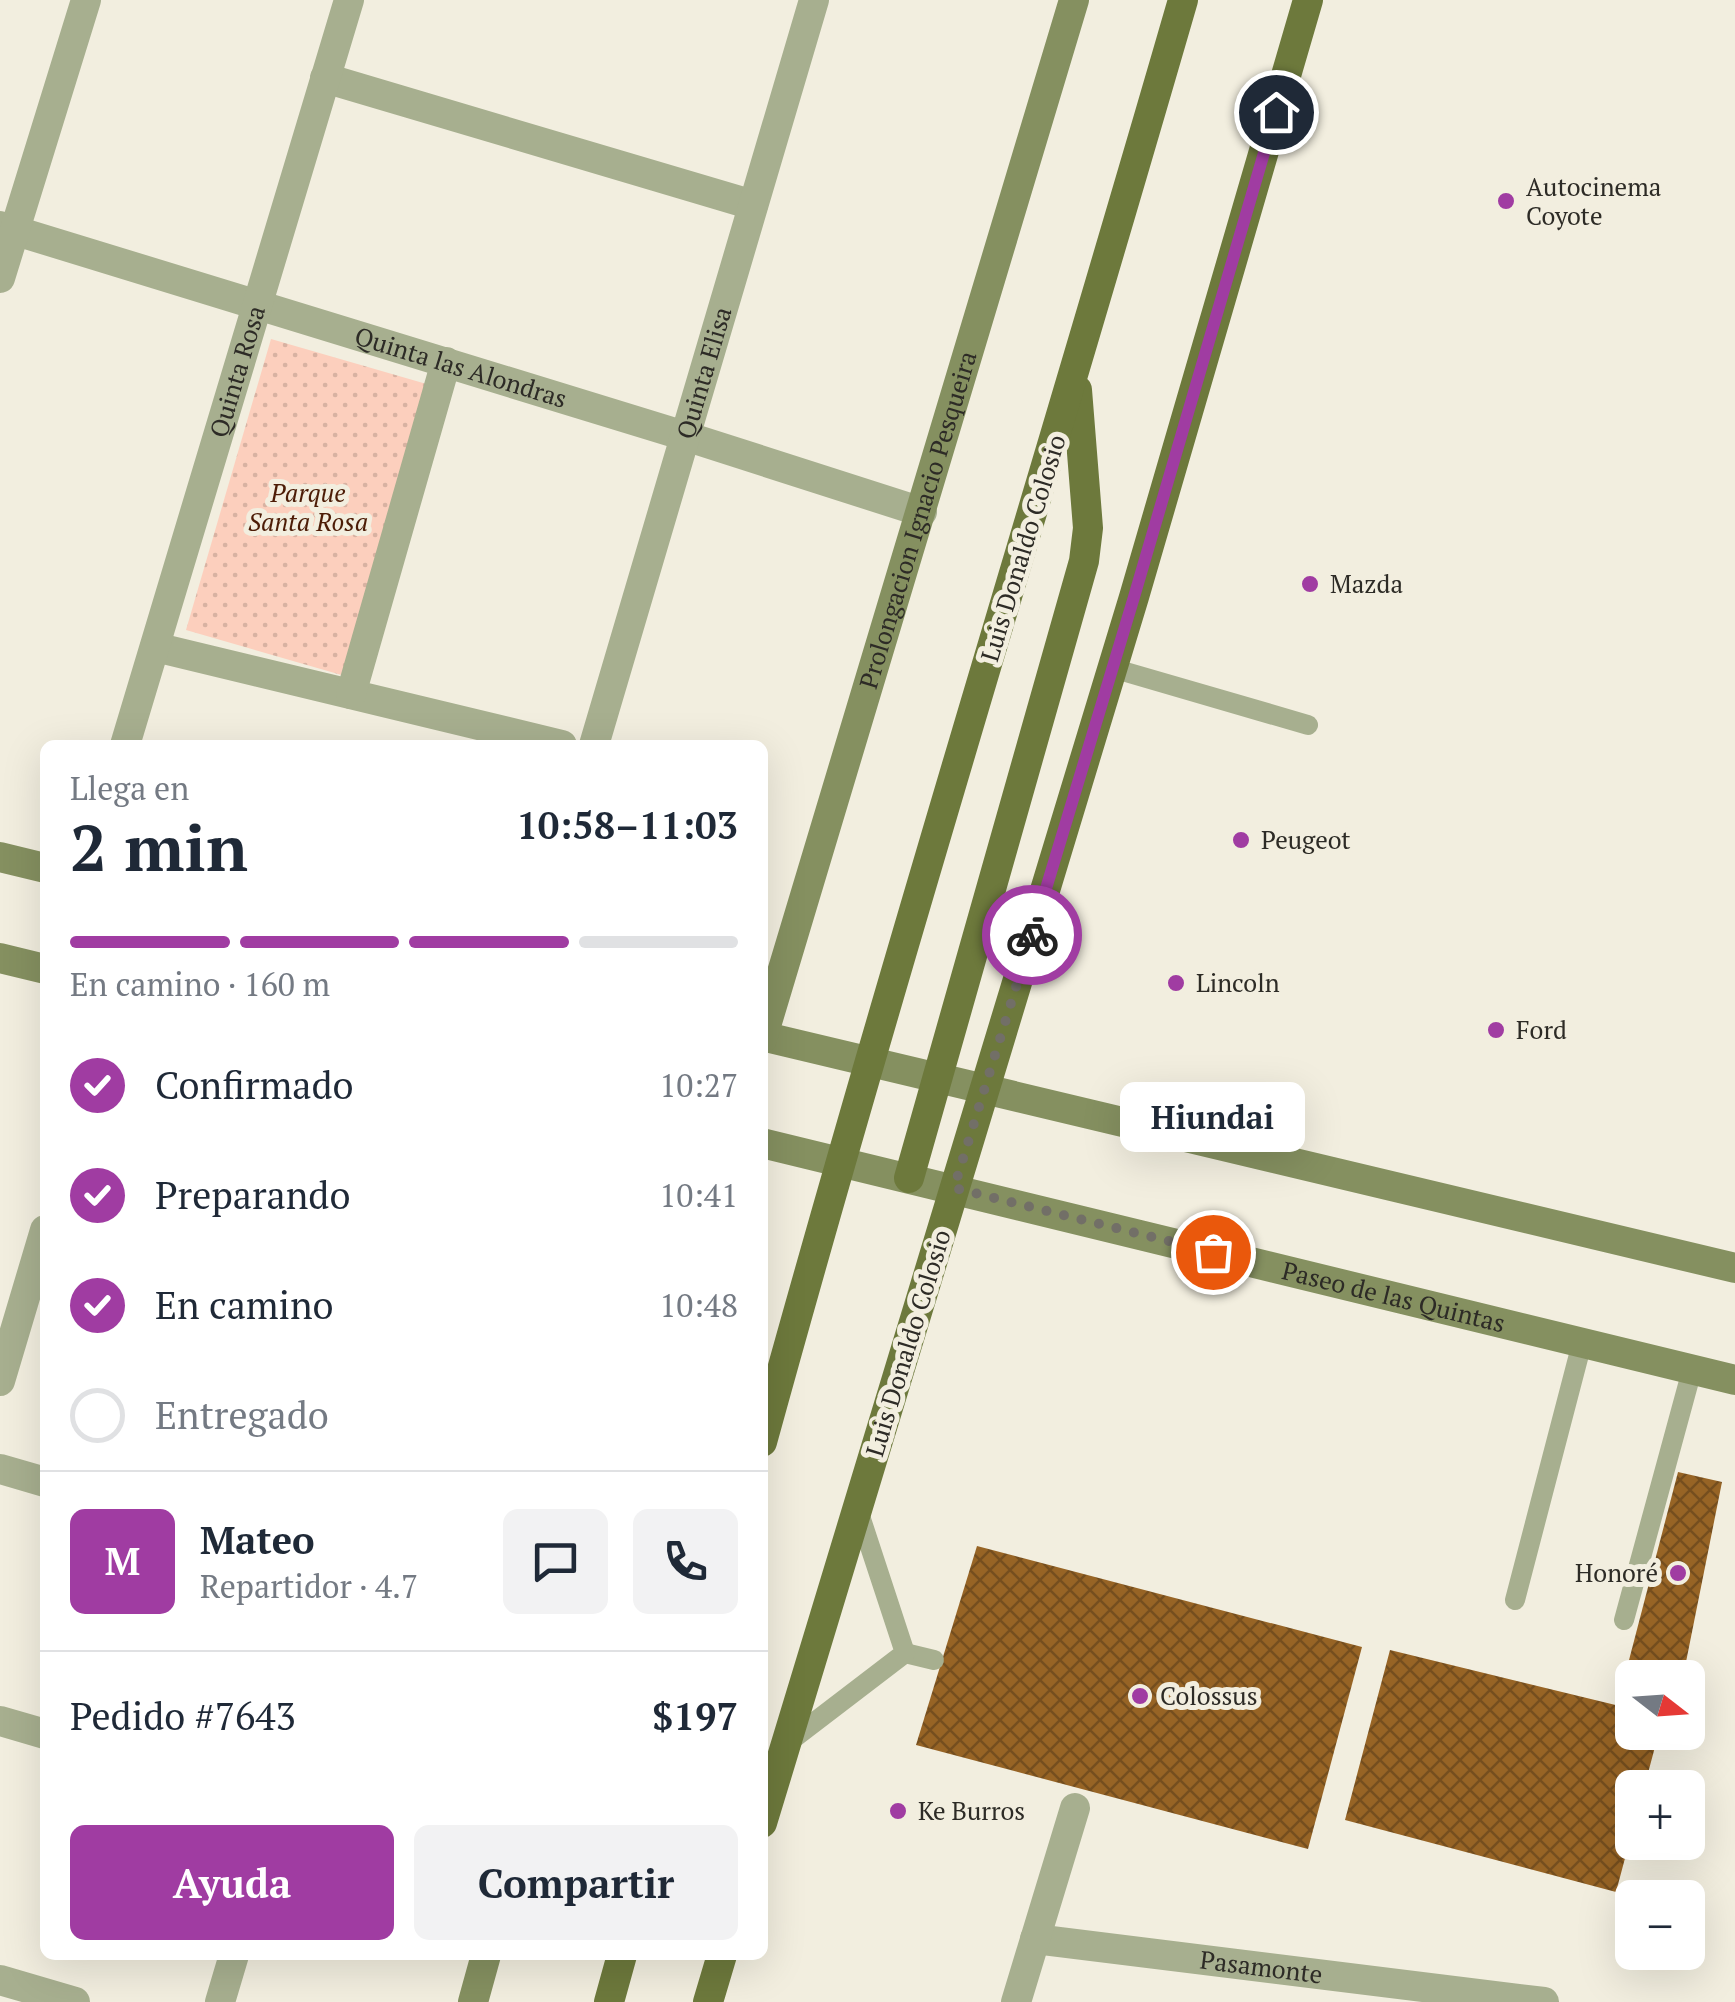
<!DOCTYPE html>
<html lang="es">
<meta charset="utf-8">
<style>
body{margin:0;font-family:"PT Serif",serif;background:#f2f2f3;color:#1f2937;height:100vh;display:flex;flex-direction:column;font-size:38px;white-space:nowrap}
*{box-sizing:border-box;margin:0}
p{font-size:32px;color:#747a83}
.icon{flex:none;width:55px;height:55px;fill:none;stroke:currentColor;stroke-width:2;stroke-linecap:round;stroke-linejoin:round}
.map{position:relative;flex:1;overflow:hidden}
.sheet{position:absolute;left:40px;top:740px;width:728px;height:1220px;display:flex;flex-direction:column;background:#fff;border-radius:15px;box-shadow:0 10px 40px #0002}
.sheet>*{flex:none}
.needle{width:65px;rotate:107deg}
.buttons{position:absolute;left:1615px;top:1660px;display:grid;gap:20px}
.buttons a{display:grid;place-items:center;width:90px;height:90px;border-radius:15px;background:#fff;box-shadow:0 10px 40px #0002;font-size:50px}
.pin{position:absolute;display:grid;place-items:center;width:85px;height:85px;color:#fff;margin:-42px;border:5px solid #fff;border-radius:50%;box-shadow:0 2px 10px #0007}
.courier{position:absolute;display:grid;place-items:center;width:100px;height:100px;margin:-50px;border:8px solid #a03ca2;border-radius:50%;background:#fff;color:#222;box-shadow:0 2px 12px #0007}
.bubble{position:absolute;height:70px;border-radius:15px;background:#fff;box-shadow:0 10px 40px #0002;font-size:32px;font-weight:700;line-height:70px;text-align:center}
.headline em{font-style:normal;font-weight:700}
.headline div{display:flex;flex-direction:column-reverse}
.headline{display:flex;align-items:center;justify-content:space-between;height:170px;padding:0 30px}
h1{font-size:65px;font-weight:700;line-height:75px}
.bar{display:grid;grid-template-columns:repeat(4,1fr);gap:15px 10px;align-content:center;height:120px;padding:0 30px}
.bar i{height:12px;border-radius:8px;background:#e0e1e3}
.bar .selected{background:#a03ca2}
.bar p{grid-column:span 4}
.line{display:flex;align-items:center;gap:25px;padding:0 30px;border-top:2px solid #e0e1e3}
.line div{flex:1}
.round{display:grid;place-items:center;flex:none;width:105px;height:105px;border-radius:15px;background:#f2f2f3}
ol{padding:0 30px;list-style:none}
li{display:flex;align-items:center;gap:30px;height:110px}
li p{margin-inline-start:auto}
li .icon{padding:10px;border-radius:50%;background:#a03ca2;color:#fff;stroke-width:4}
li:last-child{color:#747a83}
li i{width:55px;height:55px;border:5px solid #e0e1e3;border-radius:50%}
.action{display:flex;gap:20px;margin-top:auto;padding:20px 30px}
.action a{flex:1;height:115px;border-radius:15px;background:#a03ca2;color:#fff;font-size:40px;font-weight:700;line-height:115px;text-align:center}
.action a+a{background:#f2f2f3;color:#1f2937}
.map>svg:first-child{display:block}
</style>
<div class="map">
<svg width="1735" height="2002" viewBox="0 0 1735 2002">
<defs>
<pattern id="park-dots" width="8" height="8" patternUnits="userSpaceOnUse" patternTransform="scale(2.5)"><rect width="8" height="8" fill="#fccfbd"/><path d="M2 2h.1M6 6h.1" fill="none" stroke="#d8b2a2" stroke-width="1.8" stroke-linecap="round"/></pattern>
<pattern id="building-cross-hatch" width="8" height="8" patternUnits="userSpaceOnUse" patternTransform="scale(2.5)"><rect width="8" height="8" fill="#976425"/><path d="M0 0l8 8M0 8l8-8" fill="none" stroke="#754e1e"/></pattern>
</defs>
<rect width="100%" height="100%" fill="#f2eedf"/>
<polygon fill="url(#park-dots)" points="271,339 430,385 345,676 186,630"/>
<g fill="url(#building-cross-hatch)">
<polygon points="1678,1472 1722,1482 1683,1677 1628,1664"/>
<polygon points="977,1546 1362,1647 1308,1849 916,1745"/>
<polygon points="1390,1650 1632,1709 1632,1732 1659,1732 1644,1788 1632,1788 1632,1832 1616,1892 1345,1820"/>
</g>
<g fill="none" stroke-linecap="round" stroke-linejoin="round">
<g stroke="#a7af8f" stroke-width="20">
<polyline points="1112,668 1308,725"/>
<polyline points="1515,1600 1582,1343"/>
<polyline points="1624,1620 1692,1370"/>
<polyline points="905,1653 934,1660"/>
<polyline points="786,1744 905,1653 858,1510"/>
</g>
<g stroke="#a7af8f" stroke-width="30">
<polyline points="325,78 753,205"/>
<path id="s1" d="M0 226 685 436 922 512"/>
<polyline points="0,278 86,0"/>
<polyline points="155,647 562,745"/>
<polyline points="351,694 446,362"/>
<path id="s2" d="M125 745 349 0"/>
<path id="s3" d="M594 745 814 0"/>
<polyline points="0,1381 45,1230"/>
<polyline points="0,1469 45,1482"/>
<polyline points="0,1721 45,1734"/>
<path id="s4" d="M1035 1939 1544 2002"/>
<polyline points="0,1980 75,2002"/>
<polyline points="220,2002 234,1955"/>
<polyline points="1016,2002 1075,1808"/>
</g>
<g stroke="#859060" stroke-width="30">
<polyline points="0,857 45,868"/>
<polyline points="0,958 45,969"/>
<polyline points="762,1036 1735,1268"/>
<path id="s5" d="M762 1039 1074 0"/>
<path id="s6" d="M762 1143 1735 1380"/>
<polyline points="473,2002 486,1955"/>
</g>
<g stroke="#6d793c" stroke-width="30">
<polyline points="909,1178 1084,561 1088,528 1077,390"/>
<path d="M762 1442C895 959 1044 481 1183 0"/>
<polyline points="762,1823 1134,597 1308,0"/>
<polyline points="609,2002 622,1955"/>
<polyline points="708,2002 722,1955"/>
</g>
</g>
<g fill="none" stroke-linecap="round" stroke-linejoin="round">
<polyline stroke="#726f67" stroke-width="10" stroke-dasharray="0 18" points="1032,935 954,1188 1213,1252"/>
<polyline stroke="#a03ca2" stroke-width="12" points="1032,935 1134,597 1276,112"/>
</g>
<g fill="#a03ca2" stroke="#f2eedf" stroke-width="4">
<circle cx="1506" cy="201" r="10"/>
<circle cx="1310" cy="584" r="10"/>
<circle cx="1241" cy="840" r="10"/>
<circle cx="1176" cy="983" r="10"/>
<circle cx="1496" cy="1030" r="10"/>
<circle cx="1678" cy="1573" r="10"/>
<circle cx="1140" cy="1696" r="10"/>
<circle cx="898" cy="1811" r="10"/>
</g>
<g text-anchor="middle" stroke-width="10" stroke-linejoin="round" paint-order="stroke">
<g font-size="25" fill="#2d2b26" stroke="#f2eedf" text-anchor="start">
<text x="1526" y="196">Autocinema<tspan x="1526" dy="29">Coyote</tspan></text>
<text x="1330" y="593">Mazda</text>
<text x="1261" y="849">Peugeot</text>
<text x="1196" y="992">Lincoln</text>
<text x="1516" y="1039">Ford</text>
<text x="1658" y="1582" text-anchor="end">Honoré</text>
<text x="1160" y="1705">Colossus</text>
<text x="918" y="1820">Ke Burros</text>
</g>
<g font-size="25" fill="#2d2b26" stroke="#f2eedf">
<text dy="9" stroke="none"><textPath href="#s1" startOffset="482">Quinta las Alondras</textPath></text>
<text dy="9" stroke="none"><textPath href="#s2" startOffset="390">Quinta Rosa</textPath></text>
<text dy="9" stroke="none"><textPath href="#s3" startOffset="388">Quinta Elisa</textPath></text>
<text dy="9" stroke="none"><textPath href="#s5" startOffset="542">Prolongacion Ignacio Pesqueira</textPath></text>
<text transform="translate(1023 548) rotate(-73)" y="9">Luis Donaldo Colosio</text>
<text dy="9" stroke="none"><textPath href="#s6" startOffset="650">Paseo de las Quintas</textPath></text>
<text transform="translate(908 1343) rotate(-73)" y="9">Luis Donaldo Colosio</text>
<text dy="9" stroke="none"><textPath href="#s4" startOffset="228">Pasamonte</textPath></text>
</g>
<g font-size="25" font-style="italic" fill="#4c1c06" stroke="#f2eedf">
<text x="308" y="502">Parque<tspan x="308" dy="29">Santa Rosa</tspan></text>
</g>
</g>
</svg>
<div class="buttons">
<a><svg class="needle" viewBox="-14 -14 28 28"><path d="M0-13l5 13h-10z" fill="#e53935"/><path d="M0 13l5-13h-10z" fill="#747a83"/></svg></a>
<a>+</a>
<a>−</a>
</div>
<div class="pin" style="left:1213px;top:1252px;background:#ea580c"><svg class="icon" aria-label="bag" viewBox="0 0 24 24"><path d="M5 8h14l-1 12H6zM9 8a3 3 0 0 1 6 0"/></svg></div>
<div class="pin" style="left:1276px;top:112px;background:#1f2937"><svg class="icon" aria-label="home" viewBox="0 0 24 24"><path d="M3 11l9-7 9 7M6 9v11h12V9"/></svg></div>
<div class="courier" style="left:1032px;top:935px"><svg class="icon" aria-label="bike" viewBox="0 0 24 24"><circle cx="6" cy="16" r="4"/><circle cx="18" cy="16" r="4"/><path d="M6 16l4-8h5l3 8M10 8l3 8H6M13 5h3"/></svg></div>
<div class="bubble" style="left:1120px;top:1082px;width:185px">Hiundai</div>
<section class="sheet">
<div class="headline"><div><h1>2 min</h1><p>Llega en</p></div><em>10:58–11:03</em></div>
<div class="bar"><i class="selected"></i><i class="selected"></i><i class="selected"></i><i></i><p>En camino · 160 m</p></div>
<ol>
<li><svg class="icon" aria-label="check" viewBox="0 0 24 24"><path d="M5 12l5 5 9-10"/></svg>Confirmado<p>10:27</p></li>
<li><svg class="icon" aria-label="check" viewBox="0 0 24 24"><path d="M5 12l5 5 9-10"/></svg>Preparando<p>10:41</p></li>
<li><svg class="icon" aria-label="check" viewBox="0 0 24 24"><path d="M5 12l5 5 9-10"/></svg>En camino<p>10:48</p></li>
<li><i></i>Entregado</li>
</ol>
<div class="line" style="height:180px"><b class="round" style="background:#a03ca2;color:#fff">M</b><div><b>Mateo</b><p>Repartidor · 4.7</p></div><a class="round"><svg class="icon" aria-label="chat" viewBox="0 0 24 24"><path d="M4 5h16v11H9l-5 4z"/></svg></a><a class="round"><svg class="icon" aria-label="phone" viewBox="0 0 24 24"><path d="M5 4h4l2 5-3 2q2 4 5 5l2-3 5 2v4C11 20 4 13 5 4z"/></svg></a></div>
<div class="line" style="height:130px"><div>Pedido #7643</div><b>$197</b></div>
<div class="action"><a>Ayuda</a><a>Compartir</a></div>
</section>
</div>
